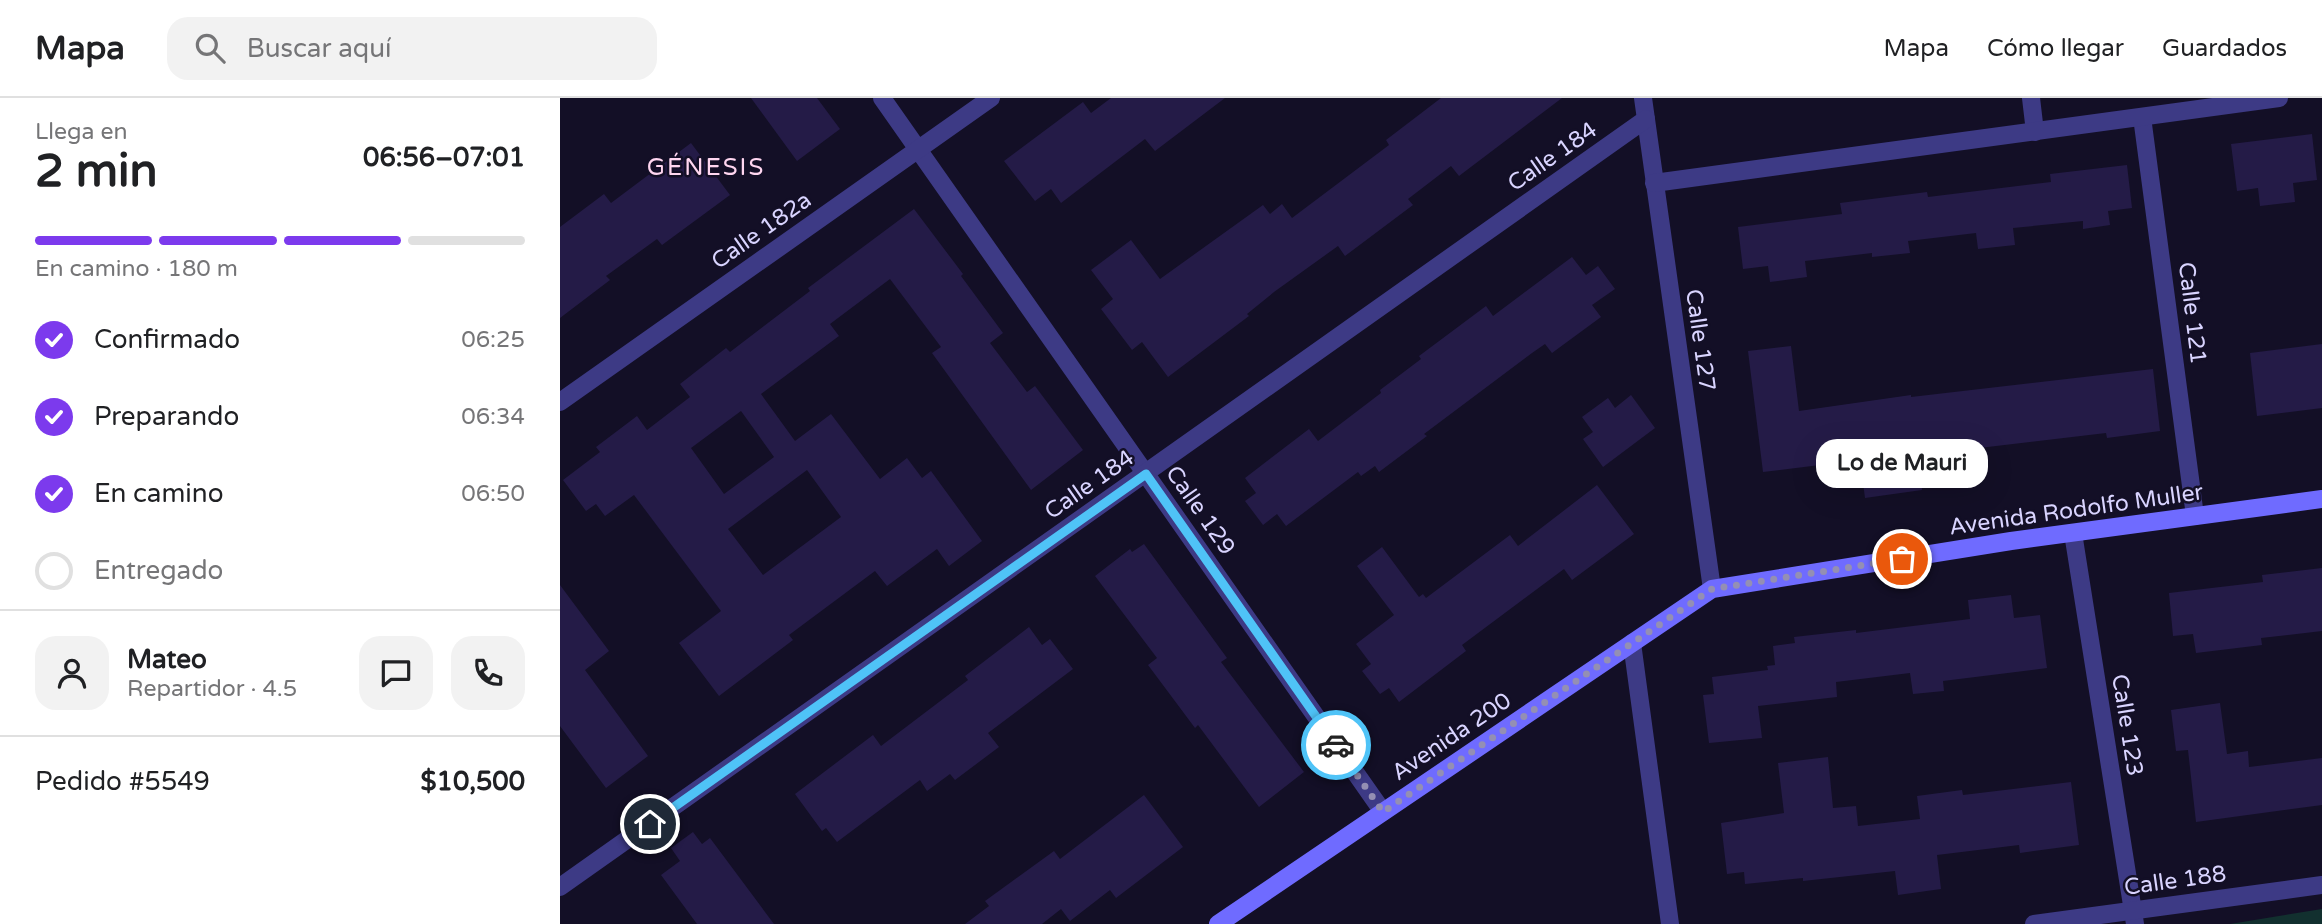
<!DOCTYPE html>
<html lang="es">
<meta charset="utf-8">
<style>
body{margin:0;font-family:"Varela Round",sans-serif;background:#f2f2f2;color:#202124;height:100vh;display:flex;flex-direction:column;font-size:26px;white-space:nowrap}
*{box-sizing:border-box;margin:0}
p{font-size:23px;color:#757577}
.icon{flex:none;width:38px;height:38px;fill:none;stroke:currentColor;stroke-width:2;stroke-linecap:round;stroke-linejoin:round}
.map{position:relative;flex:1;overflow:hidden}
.drawer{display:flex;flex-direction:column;background:#fff;width:560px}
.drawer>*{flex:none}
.pin{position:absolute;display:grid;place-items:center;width:60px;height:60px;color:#fff;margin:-30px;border:4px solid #fff;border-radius:50%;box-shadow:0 2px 7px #0007}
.courier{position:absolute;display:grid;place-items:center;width:70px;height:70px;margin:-35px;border:5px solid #4fc3f7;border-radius:50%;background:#fff;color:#222;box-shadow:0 2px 9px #0007}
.bubble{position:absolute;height:49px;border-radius:21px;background:#fff;box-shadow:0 7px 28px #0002;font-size:23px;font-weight:800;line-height:49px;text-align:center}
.head em{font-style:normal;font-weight:800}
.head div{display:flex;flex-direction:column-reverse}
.head{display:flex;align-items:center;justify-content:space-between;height:119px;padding:0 35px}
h1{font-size:46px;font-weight:800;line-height:52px}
.bar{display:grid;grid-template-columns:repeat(4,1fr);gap:10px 7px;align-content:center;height:84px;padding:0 35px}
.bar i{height:9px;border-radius:5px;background:#e0e0e0}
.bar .selected{background:#7c3aed}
.bar p{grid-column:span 4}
.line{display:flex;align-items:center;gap:18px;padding:0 35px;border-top:2px solid #e0e0e0}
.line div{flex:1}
.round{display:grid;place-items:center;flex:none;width:74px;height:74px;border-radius:21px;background:#f2f2f2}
ol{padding:0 35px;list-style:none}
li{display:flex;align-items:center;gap:21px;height:77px}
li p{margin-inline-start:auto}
li .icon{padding:7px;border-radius:50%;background:#7c3aed;color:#fff;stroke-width:4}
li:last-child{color:#757577}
li i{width:38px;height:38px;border:4px solid #e0e0e0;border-radius:50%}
header{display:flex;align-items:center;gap:42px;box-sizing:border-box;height:98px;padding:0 35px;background:#fff;border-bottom:2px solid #e0e0e0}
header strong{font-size:33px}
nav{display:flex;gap:38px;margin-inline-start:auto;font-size:24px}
.search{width:490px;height:63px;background:#f2f2f2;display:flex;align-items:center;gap:18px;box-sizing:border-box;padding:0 24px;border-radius:21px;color:#757577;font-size:26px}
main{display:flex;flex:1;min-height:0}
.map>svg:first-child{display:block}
</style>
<header>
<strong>Mapa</strong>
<div class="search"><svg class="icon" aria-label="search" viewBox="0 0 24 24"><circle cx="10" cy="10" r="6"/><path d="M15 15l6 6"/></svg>Buscar aquí</div>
<nav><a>Mapa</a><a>Cómo llegar</a><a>Guardados</a></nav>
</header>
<main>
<section class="drawer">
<div class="head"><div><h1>2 min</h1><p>Llega en</p></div><em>06:56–07:01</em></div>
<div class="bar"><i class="selected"></i><i class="selected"></i><i class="selected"></i><i></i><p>En camino · 180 m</p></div>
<ol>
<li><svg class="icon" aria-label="check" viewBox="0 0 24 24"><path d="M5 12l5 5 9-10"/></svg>Confirmado<p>06:25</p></li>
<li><svg class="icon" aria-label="check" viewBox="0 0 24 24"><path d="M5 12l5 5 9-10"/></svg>Preparando<p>06:34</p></li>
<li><svg class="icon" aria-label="check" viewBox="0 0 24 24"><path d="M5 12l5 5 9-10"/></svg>En camino<p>06:50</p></li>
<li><i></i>Entregado</li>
</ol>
<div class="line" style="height:126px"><a class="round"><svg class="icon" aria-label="person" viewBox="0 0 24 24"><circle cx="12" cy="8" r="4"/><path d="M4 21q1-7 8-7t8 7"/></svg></a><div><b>Mateo</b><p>Repartidor · 4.5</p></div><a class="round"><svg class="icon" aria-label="chat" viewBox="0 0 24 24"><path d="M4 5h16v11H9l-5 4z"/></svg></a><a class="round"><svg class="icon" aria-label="phone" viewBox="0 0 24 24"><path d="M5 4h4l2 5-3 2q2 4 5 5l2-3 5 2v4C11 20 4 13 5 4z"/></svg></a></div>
<div class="line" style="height:91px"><div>Pedido #5549</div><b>$10,500</b></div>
</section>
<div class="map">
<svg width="1762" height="826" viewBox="0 0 1762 826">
<rect width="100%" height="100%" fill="#130f26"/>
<polygon fill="#12302f" points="1762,811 1762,826 1670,826"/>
<g fill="#241b47" fill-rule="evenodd">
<polygon points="191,0 257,0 280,31 237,63"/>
<polygon points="551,0 665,0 595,53 585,41 501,105 491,91 475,103 444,63 523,4 531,15"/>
<polygon points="881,0 1002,0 899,78 891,68 848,101 853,107 785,158 778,148 714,194 687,216 689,218 608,279 582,244 572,252 541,211 553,201 531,172 571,142 600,181 703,107 710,116 722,106 732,120 829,47 826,42"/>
<polygon points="1752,36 1757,82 1733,85 1735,104 1700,108 1698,90 1677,93 1671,46"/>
<polygon points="131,45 170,97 102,147 97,141 46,178 50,182 0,220 0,129 44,96 51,105"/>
<polygon points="1567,67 1572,110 1548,113 1550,127 1523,131 1523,123 1453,130 1455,147 1418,151 1416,135 1348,143 1350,155 1312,159 1312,155 1245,163 1247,179 1210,184 1208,168 1183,171 1178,129 1282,116 1280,105 1367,94 1368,99 1491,84 1490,76"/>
<path d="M354 111 403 176 401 178 443 235 430 245 467 294 475 288 523 352 471 392 372 255 381 249 330 181 270 226 279 238 201 296 235 343 271 316 320 381 347 360 362 380 371 373 422 443 389 468 377 451 327 488 315 473 229 537 233 542 159 598 119 545 161 513 74 397 45 418 36 406 26 413 3 382 40 354 36 349 77 318 87 332 130 299 120 286 166 250 170 254 250 193 248 190ZM181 313 214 359 164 396 131 350ZM247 372 281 419 203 477 168 431Z"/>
<polygon points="1012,159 1026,177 1038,168 1055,191 1032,207 1041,219 992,255 985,246 972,255 864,336 867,338 819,374 815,368 801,378 798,374 726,428 717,416 703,427 685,403 696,395 685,380 749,331 758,343 821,295 820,292 861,261 859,258 926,208 933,218"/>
<polygon points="1762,246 1762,310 1697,318 1690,255"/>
<polygon points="1231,248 1239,313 1351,297 1351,299 1593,271 1600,333 1547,340 1546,335 1394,353 1396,365 1360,369 1362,392 1305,400 1300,362 1203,374 1188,253"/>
<polygon points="1071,297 1095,330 1043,369 1023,341 1033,334 1022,319 1048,300 1055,310"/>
<polygon points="1037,387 1074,436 1012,482 1004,471 902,547 906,553 839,604 829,590 820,596 802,573 811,566 796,546 834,517 797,468 822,449 859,499 863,496 866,500 950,437 958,448"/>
<polygon points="584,446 667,560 661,564 744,674 699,709 638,627 635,630 588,567 597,560 535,478 570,451 572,454"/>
<polygon points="1762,470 1762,533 1701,540 1702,547 1636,555 1633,536 1613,538 1609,495 1703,484 1702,477"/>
<polygon points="0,487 49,553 25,572 88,658 46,690 0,628"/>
<polygon points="1451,497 1454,520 1480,517 1487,570 1383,583 1384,593 1353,596 1350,575 1276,584 1277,599 1198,608 1202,640 1149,645 1143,597 1154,596 1152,579 1208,572 1207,568 1215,567 1213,548 1235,545 1234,539 1296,532 1296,535 1410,521 1408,502"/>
<polygon points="469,529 482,547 490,541 513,571 428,635 439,649 395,682 390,676 367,693 360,682 277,744 266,730 262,733 235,696 313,637 321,648 408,582 405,578"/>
<polygon points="1660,605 1667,656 1688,653 1689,669 1762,660 1762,707 1636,724 1628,652 1616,653 1611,612"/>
<polygon points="1268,659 1273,710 1296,708 1298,728 1360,721 1357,698 1402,692 1403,697 1511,684 1519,747 1460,755 1459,747 1377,757 1381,791 1338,797 1335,773 1243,783 1243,780 1185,786 1184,774 1167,776 1161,725 1224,715 1218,665"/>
<polygon points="584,697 623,749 556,800 550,792 510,823 501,811 482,826 405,826 429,808 425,803 494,753 500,761"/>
<polygon points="133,734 142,746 150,740 214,826 137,826 101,777 120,763 111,750"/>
</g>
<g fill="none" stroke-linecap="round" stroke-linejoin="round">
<g stroke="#3d3a85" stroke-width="18">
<polyline points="322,0 823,714"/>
<polyline points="1083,0 1152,491"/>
<polyline points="1471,0 1475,34"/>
<polyline points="1582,19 1635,418"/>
<polyline points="1094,85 1719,0"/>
<polyline points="0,304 431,0"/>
<polyline points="1513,435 1575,826"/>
<polyline points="1072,545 1110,826"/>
<polyline points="0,789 1086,21"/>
<polyline points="1474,826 1762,787"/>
</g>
<polyline stroke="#6f6bff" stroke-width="18" points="658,826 1152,491 1451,443 1762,401"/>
</g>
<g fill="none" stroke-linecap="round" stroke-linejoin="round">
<polyline stroke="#948fb3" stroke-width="7" stroke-dasharray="0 12.6" points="776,647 823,714 1152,491 1342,461"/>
<polyline stroke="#4fc3f7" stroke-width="9" points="90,726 586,376 776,647"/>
</g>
<g text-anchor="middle" stroke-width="5" stroke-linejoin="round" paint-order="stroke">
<g font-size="23" fill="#d9d4ff" stroke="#130f26">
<text transform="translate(992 58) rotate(-35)" y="8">Calle 184</text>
<text transform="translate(201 132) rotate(-35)" y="8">Calle 182a</text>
<text transform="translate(1633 215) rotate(83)" y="8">Calle 121</text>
<text transform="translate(1141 242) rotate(82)" y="8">Calle 127</text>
<text transform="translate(529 386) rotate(-35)" y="8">Calle 184</text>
<text transform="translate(1516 411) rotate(-8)" y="8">Avenida Rodolfo Muller</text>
<text transform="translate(641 412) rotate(55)" y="8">Calle 129</text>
<text transform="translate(1568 627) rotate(81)" y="8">Calle 123</text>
<text transform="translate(891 638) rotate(-34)" y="8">Avenida 200</text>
<text transform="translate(1615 782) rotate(-8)" y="8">Calle 188</text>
</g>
<g font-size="24" letter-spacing="2" fill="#ffd6f0" stroke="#130f26">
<text x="146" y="77">GÉNESIS</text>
</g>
</g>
</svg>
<div class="pin" style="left:1342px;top:461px;background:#ea580c"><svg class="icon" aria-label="bag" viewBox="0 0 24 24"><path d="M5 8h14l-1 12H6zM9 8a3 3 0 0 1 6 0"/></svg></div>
<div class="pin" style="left:90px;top:726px;background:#1f2937"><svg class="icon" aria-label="home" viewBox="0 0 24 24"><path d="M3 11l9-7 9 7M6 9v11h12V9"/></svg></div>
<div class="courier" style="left:776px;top:647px"><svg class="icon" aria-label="car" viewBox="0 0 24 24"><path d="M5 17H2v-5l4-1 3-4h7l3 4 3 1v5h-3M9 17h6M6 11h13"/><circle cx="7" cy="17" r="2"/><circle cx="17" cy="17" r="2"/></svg></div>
<div class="bubble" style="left:1256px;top:341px;width:172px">Lo de Mauri</div>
</div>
</main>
